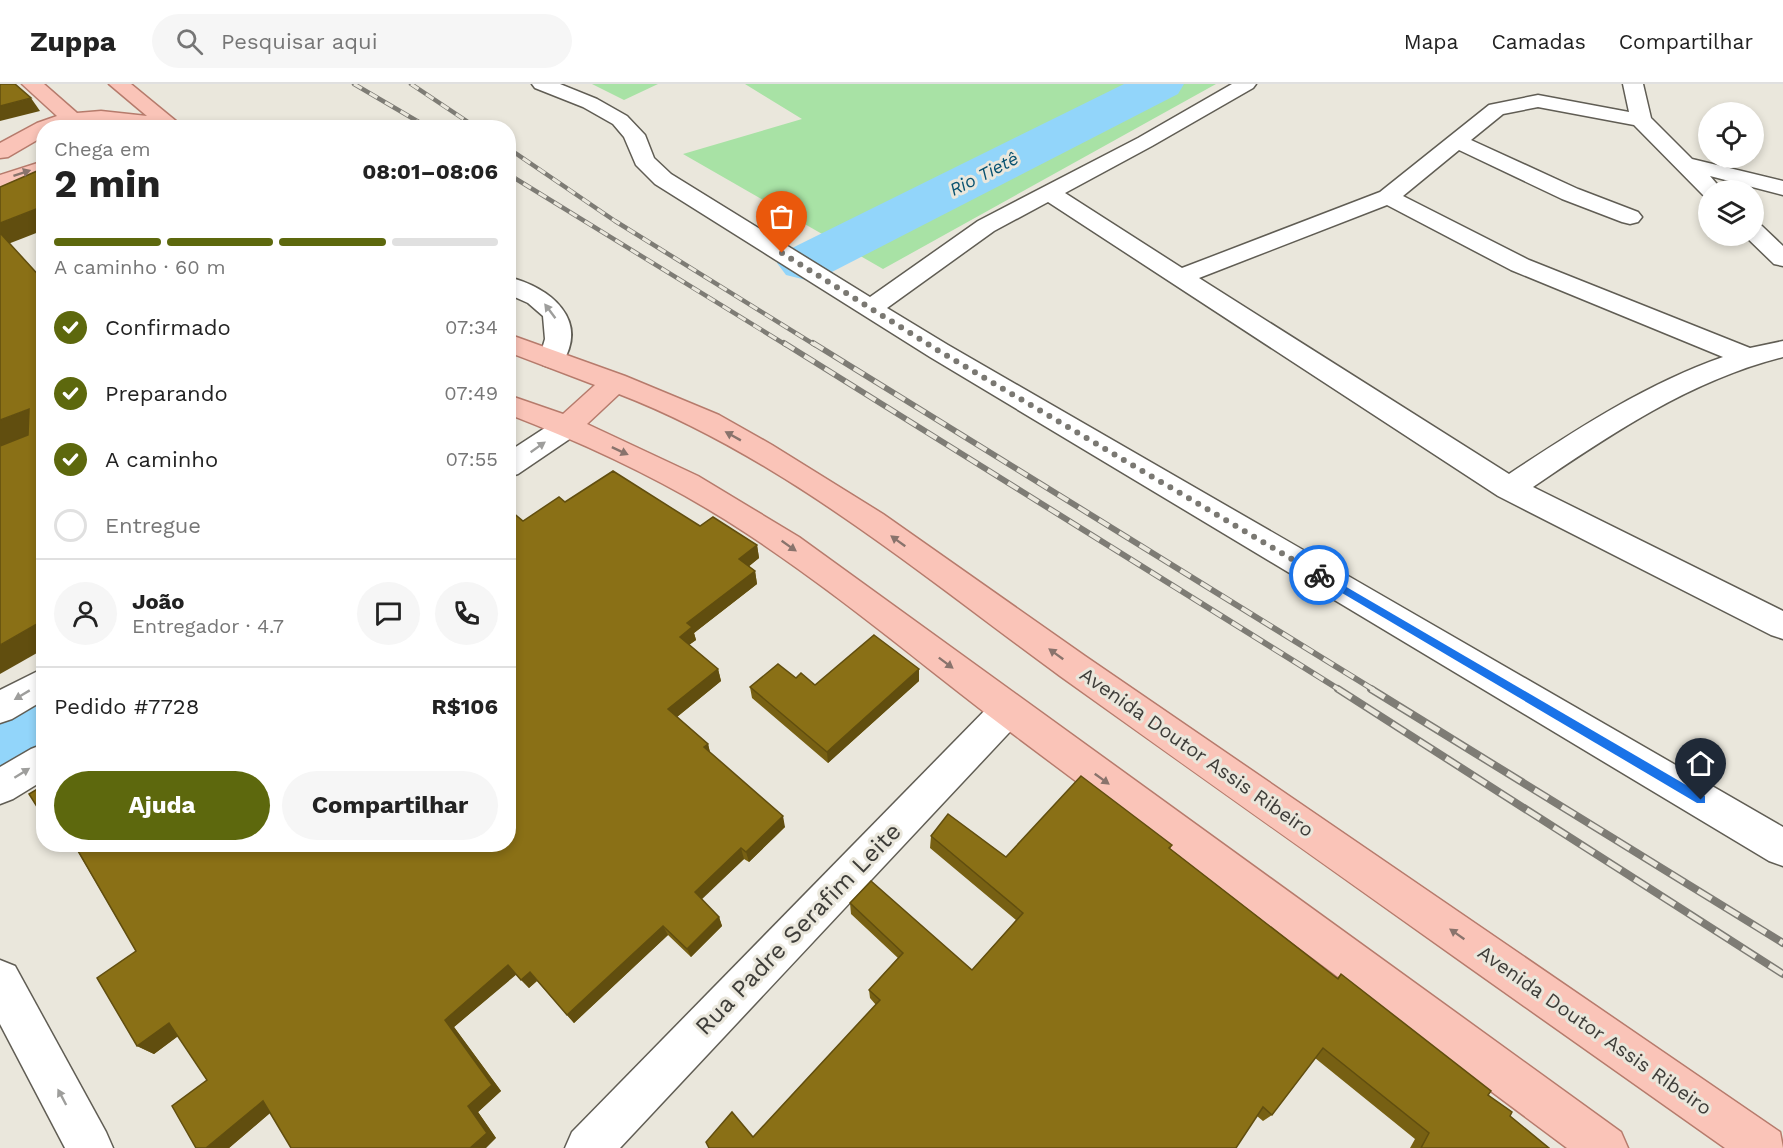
<!DOCTYPE html>
<html lang="pt">
<meta charset="utf-8">
<style>
body{margin:0;font-family:"Work Sans",sans-serif;background:#f6f6f6;color:#222;height:100vh;display:flex;flex-direction:column;font-size:22px;white-space:nowrap}
*{box-sizing:border-box;margin:0}
p{font-size:20px;color:#767676}
.icon{flex:none;width:33px;height:33px;fill:none;stroke:currentColor;stroke-width:2;stroke-linecap:round;stroke-linejoin:round}
.map{position:relative;flex:1;overflow:hidden}
.sheet{position:absolute;left:36px;top:36px;width:480px;height:732px;display:flex;flex-direction:column;background:#fff;border-radius:24px;box-shadow:0 3px 9px #0003}
.sheet>*{flex:none}
.fabs{position:absolute;left:1698px;top:18px;display:grid;gap:12px}
.fabs a{display:grid;place-items:center;width:66px;height:66px;border-radius:50%;background:#fff;box-shadow:0 3px 9px #0003;font-size:30px}
.pin{position:absolute;display:grid;place-items:center;width:51px;height:51px;color:#fff;margin:-62px -26px;border-radius:50% 50% 50% 0;rotate:-45deg;box-shadow:0 0 6px #0007}
.pin .icon{rotate:45deg}
.courier{position:absolute;display:grid;place-items:center;width:60px;height:60px;margin:-30px;border:4px solid #1a73e8;border-radius:50%;background:#fff;color:#222;box-shadow:0 2px 8px #0007}
.headline em{font-style:normal;font-weight:700}
.headline div{display:flex;flex-direction:column-reverse}
.headline{display:flex;align-items:center;justify-content:space-between;height:102px;padding:0 18px}
h1{font-size:39px;font-weight:700;line-height:45px}
.bar{display:grid;grid-template-columns:repeat(4,1fr);gap:9px 6px;align-content:center;height:72px;padding:0 18px}
.bar i{height:8px;border-radius:4px;background:#e0e0e0}
.bar .selected{background:#5d680d}
.bar p{grid-column:span 4}
.line{display:flex;align-items:center;gap:15px;padding:0 18px;border-top:2px solid #e0e0e0}
.line div{flex:1}
.round{display:grid;place-items:center;flex:none;width:63px;height:63px;border-radius:32px;background:#f6f6f6}
ol{padding:0 18px;list-style:none}
li{display:flex;align-items:center;gap:18px;height:66px}
li p{margin-inline-start:auto}
li .icon{padding:6px;border-radius:50%;background:#5d680d;color:#fff;stroke-width:4}
li:last-child{color:#767676}
li i{width:33px;height:33px;border:3px solid #e0e0e0;border-radius:50%}
.button{display:flex;gap:12px;margin-top:auto;padding:12px 18px}
.button a{flex:1;height:69px;border-radius:36px;background:#5d680d;color:#fff;font-size:24px;font-weight:700;line-height:69px;text-align:center}
.button a+a{background:#f6f6f6;color:#222}
header{display:flex;align-items:center;gap:36px;box-sizing:border-box;height:84px;padding:0 30px;background:#fff;border-bottom:2px solid #e0e0e0}
header strong{font-size:28px}
nav{display:flex;gap:33px;margin-inline-start:auto;font-size:21px}
.search{width:420px;height:54px;background:#f6f6f6;display:flex;align-items:center;gap:15px;box-sizing:border-box;padding:0 21px;border-radius:33px;color:#767676;font-size:22px}
.map>svg:first-child{display:block}
</style>
<header>
<strong>Zuppa</strong>
<div class="search"><svg class="icon" aria-label="search" viewBox="0 0 24 24"><circle cx="10" cy="10" r="6"/><path d="M15 15l6 6"/></svg>Pesquisar aqui</div>
<nav><a>Mapa</a><a>Camadas</a><a>Compartilhar</a></nav>
</header>
<div class="map">
<svg width="1783" height="1064" viewBox="0 0 1783 1064">
<rect width="100%" height="100%" fill="#eae7dc"/>
<g fill="#a8e2a5">
<polygon points="592,0 658,0 624,16"/>
<polygon points="745,0 1216,0 883,185 683,70 802,35"/>
</g>
<g fill="none" stroke-linecap="round" stroke-linejoin="round">
<g fill="#92d5fa" fill-rule="evenodd">
<polygon points="1124,0 1184,0 1178,10 826,191 806,196 786,191 777,179 786,167"/>
<polygon points="44,605 44,686 30,695 0,706 0,623 14,615"/>
</g>
<defs>
<g id="minor">
<path d="M532 0H560L597 15 627 32 645 51 654 74 671 90 870 213 978 137 1138 54 1232 0H1256L1253 4 1152 62 1065 109 1182 184 1380 108 1489 21 1538 11 1629 28 1623 0H1643L1651 34 1692 75 1783 97V111L1710 92 1722 106H1708V112L1703 111 1634 41 1538 23 1503 30 1471 56 1578 105 1638 128 1642 133 1638 138 1630 140 1622 138 1562 115 1459 66 1403 112 1529 176 1750 264 1783 257V273C1691 296 1611 350 1533 403L1783 527V555L1771 551 1498 412 1048 118 994 147 887 224 948 261 1783 743V782L1769 777 930 273 655 100 636 81 624 53 613 40 583 23 535 4ZM1387 121 1511 186 1723 273C1646 300 1577 345 1509 390L1199 194Z"/>
<polygon points="1754,140 1762,142 1783,162 1783,182 1774,180 1745,152 1754,152"/>
<path d="M508 193C550 203 591 236 561 281L552 284 543 281 539 275 545 255 543 232 528 219 508 210Z"/>
<polygon points="567,333 577,336 581,343 577,350 518,390 508,393 508,368 557,336"/>
<polygon points="44,584 44,616 12,635 0,639 0,606"/>
<polygon points="1008,611 1020,615 1026,626 1020,637 620,1064 565,1064 572,1048 996,615"/>
<polygon points="44,660 44,696 13,715 0,720 0,683 31,665"/>
<polygon points="0,876 15,882 106,1048 113,1064 65,1064 0,940"/>
</g>
<g id="major">
<path d="M22 0H44L77 29 101 27 147 32 109 0H131L182 42C161 50 115 39 90 40L92 44H44V52L8 73 0 74V59L37 39 57 32Z"/>
<polygon points="44,77 44,90 0,105 0,91"/>
<path d="M508 250 625 292 719 331 772 361 883 430 1085 572 1780 1048 1783 1064H1725C1503 907 1281 751 1060 592 920 490 782 373 619 310L587 340 698 392 799 453 1621 1048 1628 1064H1567C1385 928 1202 792 1021 656 929 587 842 512 746 449 672 400 591 362 508 330V311L563 330 595 301 508 268Z"/>
</g>
</defs>
<use href="#minor" stroke="#605d54" stroke-width="3"/>
<use href="#major" stroke="#b67b6c" stroke-width="3"/>
<use href="#minor" fill="#fff" fill-rule="evenodd"/>
<use href="#major" fill="#fac4b8" fill-rule="evenodd"/>
<defs>
<g id="rail-far2">
<polyline points="354,0 429,44"/>
<polyline points="411,0 477,44"/>
<polyline points="508,64 615,137 815,261"/>
<polyline points="508,90 786,261"/>
</g>
<g id="rail-far1">
<polyline points="784,259 1340,606"/>
<polyline points="813,259 1374,606"/>
</g>
<g id="rail">
<polyline points="1338,605 1783,890"/>
<polyline points="1371,605 1783,859"/>
</g>
</defs>
<use href="#rail-far2" stroke="#7e7c75" stroke-width="4.5"/>
<use href="#rail-far1" stroke="#7e7c75" stroke-width="6"/>
<use href="#rail" stroke="#7e7c75" stroke-width="8"/>
<use href="#rail-far2" stroke="#eae7dc" stroke-width="3" stroke-dasharray="9" stroke-linecap="butt"/>
<use href="#rail-far1" stroke="#eae7dc" stroke-width="4" stroke-dasharray="12" stroke-linecap="butt"/>
<use href="#rail" stroke="#eae7dc" stroke-width="5" stroke-dasharray="16" stroke-linecap="butt"/>
</g>
<g fill="#776013">
<polygon points="565,418 700,442 757,461 759,474 749,482 755,487 757,500 694,549 696,556 689,561 718,585 721,597 677,633 708,660 710,669 785,743 749,778 744,775 701,815 719,833 722,842 691,873 668,851 574,939 537,897 529,904 516,890 454,943 501,1007 478,1028 496,1054 270,1029 229,1064 207,996 178,952 154,970 137,962 136,867 74,761 71,763 67,760 508,760 523,437"/>
<polygon points="796,594 815,601 919,597 828,679 752,614 750,603"/>
<polygon points="931,752 1006,773 1172,761 1170,765 1337,894 1341,890 1488,1011 1510,1032 1549,1064 1410,1064 1415,1055 1315,974 1272,1031 1263,1037 1257,1032 753,1053 876,921 870,914 869,906 898,874 851,830 850,819 972,886 1016,836 930,764"/>
</g>
<g fill="#614e0f">
<polygon points="31,14 40,27 0,37 0,22"/>
<polygon points="44,122 44,146 8,160 0,150 0,139"/>
<polygon points="29,325 44,345 0,362 0,336"/>
<polygon points="757,461 759,474 742,488 739,475"/>
<polygon points="755,487 757,500 694,549 696,556 683,565 680,553 687,539"/>
<polygon points="44,536 44,565 0,590 0,561"/>
<polygon points="718,585 721,597 672,637 668,625"/>
<polygon points="919,585 919,597 828,679 827,668"/>
<polygon points="708,660 711,672 704,663"/>
<polygon points="783,732 785,743 749,778 746,768"/>
<polygon points="741,764 744,775 699,818 695,808"/>
<polygon points="719,833 722,842 691,873 687,865"/>
<polygon points="663,842 668,851 574,939 567,931"/>
<polygon points="508,881 517,890 454,943 501,1007 478,1028 496,1054 486,1064 470,1064 468,1022 445,936"/>
<polygon points="530,888 538,896 529,904 521,896"/>
<polygon points="169,939 185,947 154,970 137,962"/>
<polygon points="263,1017 277,1023 229,1064 206,1064"/>
</g>
<g fill="#8a7016" stroke="#614e0f" stroke-width="1.5">
<polygon points="0,0 15,0 31,14 0,22"/>
<polygon points="44,84 44,122 0,139 0,103"/>
<polygon points="0,149 44,197 44,536 0,561 0,362 28,351 29,325 0,336"/>
<polygon points="613,387 700,442 713,433 757,461 739,475 755,487 687,539 692,543 680,553 718,585 668,625 708,660 704,663 783,732 746,768 741,764 695,808 719,833 687,865 663,842 567,931 530,888 521,896 508,881 445,936 492,1001 468,1022 487,1049 470,1064 291,1064 263,1017 206,1064 196,1064 172,1022 207,996 169,939 137,962 97,894 136,867 74,760 508,760 508,430 512,428 523,437 559,413 565,418"/>
<polygon points="874,551 919,585 827,668 750,603 778,580 796,594 801,589 815,601"/>
<polygon points="1081,692 1172,761 1169,764 1338,895 1341,890 1491,1007 1488,1011 1512,1028 1510,1032 1549,1064 1421,1064 1429,1049 1323,964 1272,1031 1263,1023 1236,1064 709,1064 706,1058 732,1028 753,1053 880,916 869,906 903,869 850,819 871,797 972,886 1023,829 931,752 948,730 1006,773"/>
<polygon points="44,701 44,734 29,710"/>
</g>
<defs><path id="oneway-solid" d="M-6-.8H1V-3.2L6.5 0L1 3.2V.8H-6Z" transform="scale(1.5)"/></defs>
<g fill="#89736c">
<use href="#oneway-solid" transform="translate(22 89) rotate(-18)"/>
<use href="#oneway-solid" transform="translate(733 352) rotate(-151)"/>
<use href="#oneway-solid" transform="translate(620 367) rotate(25)"/>
<use href="#oneway-solid" transform="translate(898 457) rotate(-144)"/>
<use href="#oneway-solid" transform="translate(789 462) rotate(35)"/>
<use href="#oneway-solid" transform="translate(1056 570) rotate(-144)"/>
<use href="#oneway-solid" transform="translate(946 579) rotate(37)"/>
<use href="#oneway-solid" transform="translate(1102 695) rotate(36)"/>
<use href="#oneway-solid" transform="translate(1457 850) rotate(-145)"/>
</g>
<g fill="#9e9e9c">
<use href="#oneway-solid" transform="translate(550 227) rotate(-127)"/>
<use href="#oneway-solid" transform="translate(538 363) rotate(-35)"/>
<use href="#oneway-solid" transform="translate(22 611) rotate(149)"/>
<use href="#oneway-solid" transform="translate(22 689) rotate(-32)"/>
<use href="#oneway-solid" transform="translate(62 1013) rotate(-118)"/>
</g>
<polygon fill="#1a73e8" points="1319,487 1705,712 1705,719 1697,719 1315,493 1314,491"/>
<g fill="none" stroke-linecap="round" stroke-linejoin="round">
<polyline stroke="#7a7872" stroke-width="6" stroke-dasharray="0 10.8" points="782,169 939,267 1319,491"/>
</g>
<g text-anchor="middle" stroke-width="6" stroke-linejoin="round" paint-order="stroke">
<g font-size="18" font-style="italic" fill="#085270" stroke="#eae7dc">
<text transform="translate(984 90) rotate(-27)" y="6">Rio Tietê</text>
</g>
<g font-size="20" fill="#3e3d39" stroke="#eae7dc">
<text transform="translate(1197 668) rotate(35)" y="7">Avenida Doutor Assis Ribeiro</text>
<text transform="translate(1595 946) rotate(35)" y="7">Avenida Doutor Assis Ribeiro</text>
</g>
<g font-size="24" fill="#3e3d39" stroke="#eae7dc">
<text transform="translate(798 845) rotate(-46)" y="8">Rua Padre Serafim Leite</text>
</g>
</g>
</svg>
<div class="fabs">
<a><svg class="icon" aria-label="locate" viewBox="0 0 24 24"><circle cx="12" cy="12" r="6"/><path d="M12 2v4M12 18v4M2 12h4M18 12h4"/></svg></a>
<a><svg class="icon" aria-label="layers" viewBox="0 0 24 24"><path d="M12 4l9 5-9 5-9-5zM3 14l9 5 9-5"/></svg></a>
</div>
<div class="pin" style="left:782px;top:169px;background:#ea580c"><svg class="icon" aria-label="bag" viewBox="0 0 24 24"><path d="M5 8h14l-1 12H6zM9 8a3 3 0 0 1 6 0"/></svg></div>
<div class="pin" style="left:1701px;top:716px;background:#1f2937"><svg class="icon" aria-label="home" viewBox="0 0 24 24"><path d="M3 11l9-7 9 7M6 9v11h12V9"/></svg></div>
<div class="courier" style="left:1319px;top:491px"><svg class="icon" aria-label="bike" viewBox="0 0 24 24"><circle cx="6" cy="16" r="4"/><circle cx="18" cy="16" r="4"/><path d="M6 16l4-8h5l3 8M10 8l3 8H6M13 5h3"/></svg></div>
<section class="sheet">
<div class="headline"><div><h1>2 min</h1><p>Chega em</p></div><em>08:01–08:06</em></div>
<div class="bar"><i class="selected"></i><i class="selected"></i><i class="selected"></i><i></i><p>A caminho · 60 m</p></div>
<ol>
<li><svg class="icon" aria-label="check" viewBox="0 0 24 24"><path d="M5 12l5 5 9-10"/></svg>Confirmado<p>07:34</p></li>
<li><svg class="icon" aria-label="check" viewBox="0 0 24 24"><path d="M5 12l5 5 9-10"/></svg>Preparando<p>07:49</p></li>
<li><svg class="icon" aria-label="check" viewBox="0 0 24 24"><path d="M5 12l5 5 9-10"/></svg>A caminho<p>07:55</p></li>
<li><i></i>Entregue</li>
</ol>
<div class="line" style="height:108px"><a class="round"><svg class="icon" aria-label="person" viewBox="0 0 24 24"><circle cx="12" cy="8" r="4"/><path d="M4 21q1-7 8-7t8 7"/></svg></a><div><b>João</b><p>Entregador · 4.7</p></div><a class="round"><svg class="icon" aria-label="chat" viewBox="0 0 24 24"><path d="M4 5h16v11H9l-5 4z"/></svg></a><a class="round"><svg class="icon" aria-label="phone" viewBox="0 0 24 24"><path d="M5 4h4l2 5-3 2q2 4 5 5l2-3 5 2v4C11 20 4 13 5 4z"/></svg></a></div>
<div class="line" style="height:78px"><div>Pedido #7728</div><b>R$106</b></div>
<div class="button"><a>Ajuda</a><a>Compartilhar</a></div>
</section>
</div>
